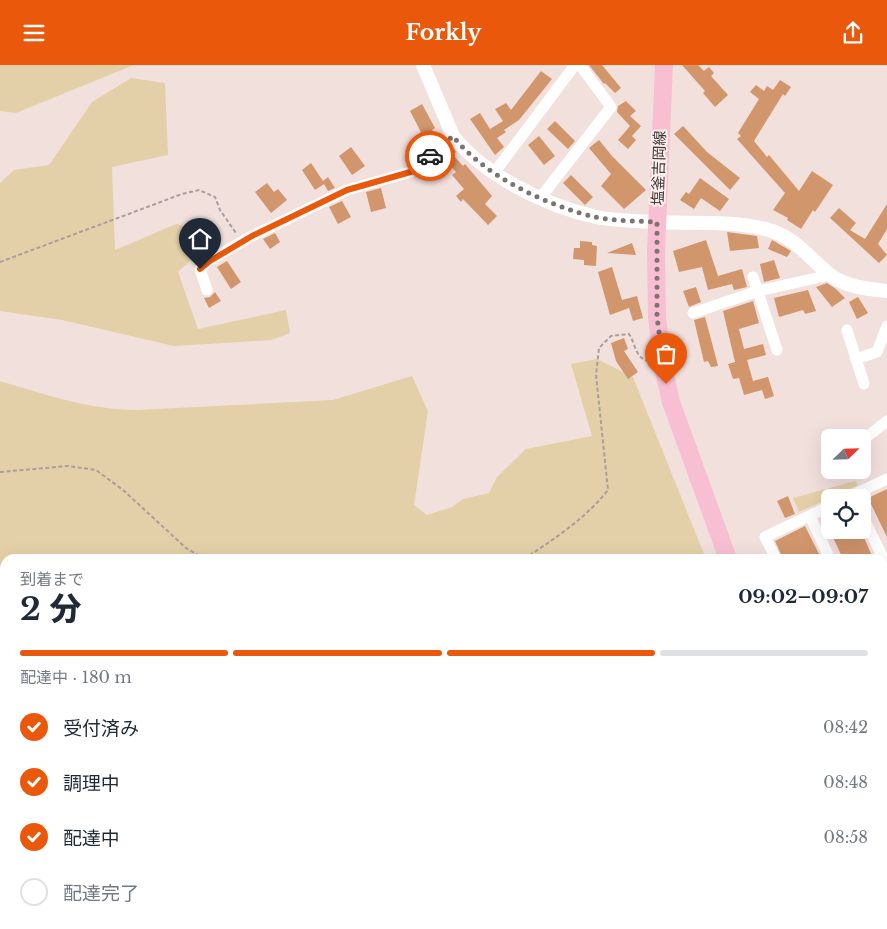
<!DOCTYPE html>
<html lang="ja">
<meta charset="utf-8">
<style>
body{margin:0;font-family:"Libre Baskerville","Noto Sans JP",serif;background:#f2f2f3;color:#1f2937;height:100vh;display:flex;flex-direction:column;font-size:19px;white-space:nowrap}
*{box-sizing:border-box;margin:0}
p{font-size:16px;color:#747a83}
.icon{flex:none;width:28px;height:28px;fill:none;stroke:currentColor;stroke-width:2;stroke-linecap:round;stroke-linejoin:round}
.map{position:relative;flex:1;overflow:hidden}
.drawer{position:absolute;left:0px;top:489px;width:888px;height:376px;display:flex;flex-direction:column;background:#fff;border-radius:15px 15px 0 0;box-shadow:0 5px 20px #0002}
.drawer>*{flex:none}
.needle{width:32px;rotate:67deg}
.fabs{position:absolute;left:821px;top:364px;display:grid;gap:10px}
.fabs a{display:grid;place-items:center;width:50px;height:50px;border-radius:8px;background:#fff;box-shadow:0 5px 20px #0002;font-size:25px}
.pin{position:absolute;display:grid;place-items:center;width:42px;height:42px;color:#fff;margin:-51px -21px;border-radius:50% 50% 50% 0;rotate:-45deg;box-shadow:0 0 5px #0007}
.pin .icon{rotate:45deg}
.courier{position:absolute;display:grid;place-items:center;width:50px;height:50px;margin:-25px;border:4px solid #ea580c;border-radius:50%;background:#fff;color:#222;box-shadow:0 1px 6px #0007}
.summary em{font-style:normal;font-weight:800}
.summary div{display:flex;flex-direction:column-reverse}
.summary{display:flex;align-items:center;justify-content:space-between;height:85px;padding:0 20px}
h1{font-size:32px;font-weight:800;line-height:38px}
.bar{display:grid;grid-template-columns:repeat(4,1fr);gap:8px 5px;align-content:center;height:60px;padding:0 20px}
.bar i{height:6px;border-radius:4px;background:#e0e1e3}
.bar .current{background:#ea580c}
.bar p{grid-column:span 4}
ol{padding:0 20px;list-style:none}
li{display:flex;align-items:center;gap:15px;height:55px}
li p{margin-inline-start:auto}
li .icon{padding:5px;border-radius:50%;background:#ea580c;color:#fff;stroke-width:4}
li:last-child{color:#747a83}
li i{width:28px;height:28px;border:2px solid #e0e1e3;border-radius:50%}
header{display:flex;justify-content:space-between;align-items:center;height:65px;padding:0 20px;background:#ea580c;color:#fff;font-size:22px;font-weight:800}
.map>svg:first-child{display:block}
</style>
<header><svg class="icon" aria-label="menu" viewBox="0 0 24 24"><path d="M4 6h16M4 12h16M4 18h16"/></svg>Forkly<svg class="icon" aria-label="share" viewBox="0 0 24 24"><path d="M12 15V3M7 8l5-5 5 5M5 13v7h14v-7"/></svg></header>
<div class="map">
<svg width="887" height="864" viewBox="0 0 887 864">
<rect width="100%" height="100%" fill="#f2e0dd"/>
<g fill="#e4d0a8">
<polygon points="0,0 134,0 16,48 0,46"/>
<polygon points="131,13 165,18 168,90 112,102 115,185 176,159 191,163 199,188 178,207 198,264 286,245 290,268 272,275 174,281 62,255 0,246 0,118 14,105 49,100 92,37"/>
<path d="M597 294 633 312 706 494H5V610L0 607V529L4 514 0 512V316C44 329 90 345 137 345L333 335 412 311 428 346 414 440 427 450 452 442 463 434 489 428 497 412 526 384 592 371 571 299Z"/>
<polygon points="855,416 858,420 799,447 793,433"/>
<polygon points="377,860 683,860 684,864 384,864"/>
</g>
<polygon fill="#b37faf" points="0,616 5,623 5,860 258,860 256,864 0,864"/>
<g fill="#d2966c">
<polygon points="589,0 602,0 621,23 615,28 605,18 604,19"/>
<polygon points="682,0 698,0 704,6 709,2 714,8 711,11 728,30 715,42 703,28 705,26"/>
<polygon points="541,6 552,14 519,55 504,65 506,67 497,73 504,82 495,90 470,54 480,48 490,64 503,56 495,44 506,38 511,45"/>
<polygon points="780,15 791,22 785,31 783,29 754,76 767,92 769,90 799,126 812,106 833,120 815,147 813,145 801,164 787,155 788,153 773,145 785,128 737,74 741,71 738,68 759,34 750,27 756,20 764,26 767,21 773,25"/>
<polygon points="626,36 636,46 630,51 641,61 632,71 636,75 628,84 618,75 630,61 617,47 618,41"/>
<polygon points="422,39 435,63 432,65 440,73 423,88 416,80 424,73 410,46"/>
<polygon points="555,56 575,76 568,84 547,64"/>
<polygon points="683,61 707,87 740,113 730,125 674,69"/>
<polygon points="539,71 555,91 544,100 528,80"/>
<polygon points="599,75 612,91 646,125 624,144 601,121 611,109 589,83"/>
<polygon points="351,82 365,101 352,110 339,91"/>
<polygon points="452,82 456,87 453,90 463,101 465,99 492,131 485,139 497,151 488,160 463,134 461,137 456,131 464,124 452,110 456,107 442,91"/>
<polygon points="311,98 323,116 328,112 335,123 328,126 324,119 315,125 302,105"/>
<polygon points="571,110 593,132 585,140 563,118"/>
<polygon points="700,113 729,134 720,146 701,133 694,144 680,135 686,127 689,129"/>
<polygon points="267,118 274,127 278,124 287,135 271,148 255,127"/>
<polygon points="381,123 386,143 371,147 366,127"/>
<polygon points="342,136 351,152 338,159 329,142"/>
<polygon points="887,139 887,164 878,179 887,190 879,198 830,153 839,143 856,158 850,165 865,174"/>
<polygon points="727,167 757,171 759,183 730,186"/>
<polygon points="275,168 280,177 270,184 263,174"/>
<polygon points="706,175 718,211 742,204 747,222 734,225 732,219 708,225 702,202 679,207 673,186"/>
<polygon points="772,175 791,186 787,192 768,184"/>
<polygon points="580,176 592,177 592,180 597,181 596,201 584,200 584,195 573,194 574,183 580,183"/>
<polygon points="632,178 636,190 607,188"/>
<polygon points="774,195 780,213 764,217 760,199"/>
<polygon points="227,196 241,217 231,224 217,202"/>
<polygon points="612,202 622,235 637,231 643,253 633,256 629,243 610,250 598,207"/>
<polygon points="827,218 836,224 845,233 832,242 816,222"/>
<polygon points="696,222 701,237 689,242 683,226"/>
<polygon points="808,225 816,246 805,249 803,245 779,252 774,233"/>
<polygon points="215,227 221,236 209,243 204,233 210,232"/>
<polygon points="858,232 868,248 857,254 849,237"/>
<polygon points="753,236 759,258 739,264 744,284 763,279 766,290 747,295 753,316 768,312 774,331 765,334 762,325 744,330 739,313 733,314 728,299 735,297 723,246"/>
<polygon points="705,252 711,274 718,301 711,302 708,296 704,297 694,255"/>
<polygon points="624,273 628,284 624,286 638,307 628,314 616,296 611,278"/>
<polygon points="887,424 887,472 868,433"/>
<polygon points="788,431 795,449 785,453 777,436"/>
<polygon points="805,461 820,491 815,494 783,494 775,476"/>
<polygon points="844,465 861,465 871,489 860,494 843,494 832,470"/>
</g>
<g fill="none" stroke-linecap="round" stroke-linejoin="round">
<g stroke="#aa9d9b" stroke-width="2" stroke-dasharray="4 2.5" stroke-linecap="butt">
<polyline points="0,197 182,129 199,125 215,132 220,145 236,168"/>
<polyline points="0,407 68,401 96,405 123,425 186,483 205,494"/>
<path d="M524 494C554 474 585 454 608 425L596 310 599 283 611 271 629 269C636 279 635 295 650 296"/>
<polyline points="772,860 775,864"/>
</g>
<g stroke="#fff" stroke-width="11">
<polyline points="494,108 575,0"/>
<polyline points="541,132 611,42 580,0"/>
<polyline points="753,212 777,285"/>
<polyline points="207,225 200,204 209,196 248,173 347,125 414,106 453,71"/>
<polyline points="693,248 758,226 830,210"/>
<polyline points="847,265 864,319"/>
<polyline points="856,294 877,287 887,261"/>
<polyline points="868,371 887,356"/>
<polyline points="848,432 887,414"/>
<polyline points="862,450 887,501"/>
<polyline points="810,451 830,494"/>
<polyline points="776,494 765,472 830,441"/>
<polyline points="882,529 887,525"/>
<polyline points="882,627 887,633"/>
<polyline points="882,719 887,725"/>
<polyline points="882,803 887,803"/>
<polyline points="882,852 887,854"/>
</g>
<path stroke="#fff" stroke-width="14" d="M423 0 453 71C484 110 546 141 596 152 615 156 636 156 656 157 694 159 732 155 769 165 796 173 809 193 829 209 845 222 868 224 887 226"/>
<g stroke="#f8bfd3" stroke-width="18">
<polyline points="664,0 656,186 657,252 662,297 671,337 728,494"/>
<polyline points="756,860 756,864"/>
</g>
</g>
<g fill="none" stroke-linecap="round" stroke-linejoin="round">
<path stroke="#7e7372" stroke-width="5" stroke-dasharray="0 9" d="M430 91 453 71C484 111 546 140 595 152 615 156 637 156 657 157V252L666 319"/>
<polyline stroke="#ea580c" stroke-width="6" points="200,204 210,196 252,171 347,125 414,106 430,91"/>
</g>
<g text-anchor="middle" stroke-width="4" stroke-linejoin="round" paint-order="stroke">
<g font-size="15" fill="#403938" stroke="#fceeec">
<text transform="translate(659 103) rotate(-88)" y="5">塩釜吉岡線</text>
</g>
</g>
</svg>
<div class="fabs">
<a><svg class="needle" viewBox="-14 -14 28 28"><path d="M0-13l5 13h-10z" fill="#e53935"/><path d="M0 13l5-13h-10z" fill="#747a83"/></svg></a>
<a><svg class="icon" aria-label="locate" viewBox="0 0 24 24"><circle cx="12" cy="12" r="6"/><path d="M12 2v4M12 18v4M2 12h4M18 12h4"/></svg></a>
</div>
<div class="pin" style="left:666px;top:319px;background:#ea580c"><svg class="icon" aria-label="bag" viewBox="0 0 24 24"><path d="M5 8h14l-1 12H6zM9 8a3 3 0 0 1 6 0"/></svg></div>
<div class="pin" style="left:200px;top:204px;background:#1f2937"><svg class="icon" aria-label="home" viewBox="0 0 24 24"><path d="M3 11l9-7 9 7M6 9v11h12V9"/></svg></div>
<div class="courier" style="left:430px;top:91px"><svg class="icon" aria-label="car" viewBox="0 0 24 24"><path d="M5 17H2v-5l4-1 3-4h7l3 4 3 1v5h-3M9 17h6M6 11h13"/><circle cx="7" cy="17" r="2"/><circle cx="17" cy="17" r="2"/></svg></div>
<section class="drawer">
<div class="summary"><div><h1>2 分</h1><p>到着まで</p></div><em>09:02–09:07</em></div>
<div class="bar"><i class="current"></i><i class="current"></i><i class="current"></i><i></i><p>配達中 · 180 m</p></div>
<ol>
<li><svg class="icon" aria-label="check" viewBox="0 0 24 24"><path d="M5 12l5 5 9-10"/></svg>受付済み<p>08:42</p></li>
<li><svg class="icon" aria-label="check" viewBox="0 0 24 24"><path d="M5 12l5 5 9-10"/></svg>調理中<p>08:48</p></li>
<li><svg class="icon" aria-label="check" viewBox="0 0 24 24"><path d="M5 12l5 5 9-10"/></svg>配達中<p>08:58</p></li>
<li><i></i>配達完了</li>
</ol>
</section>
</div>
